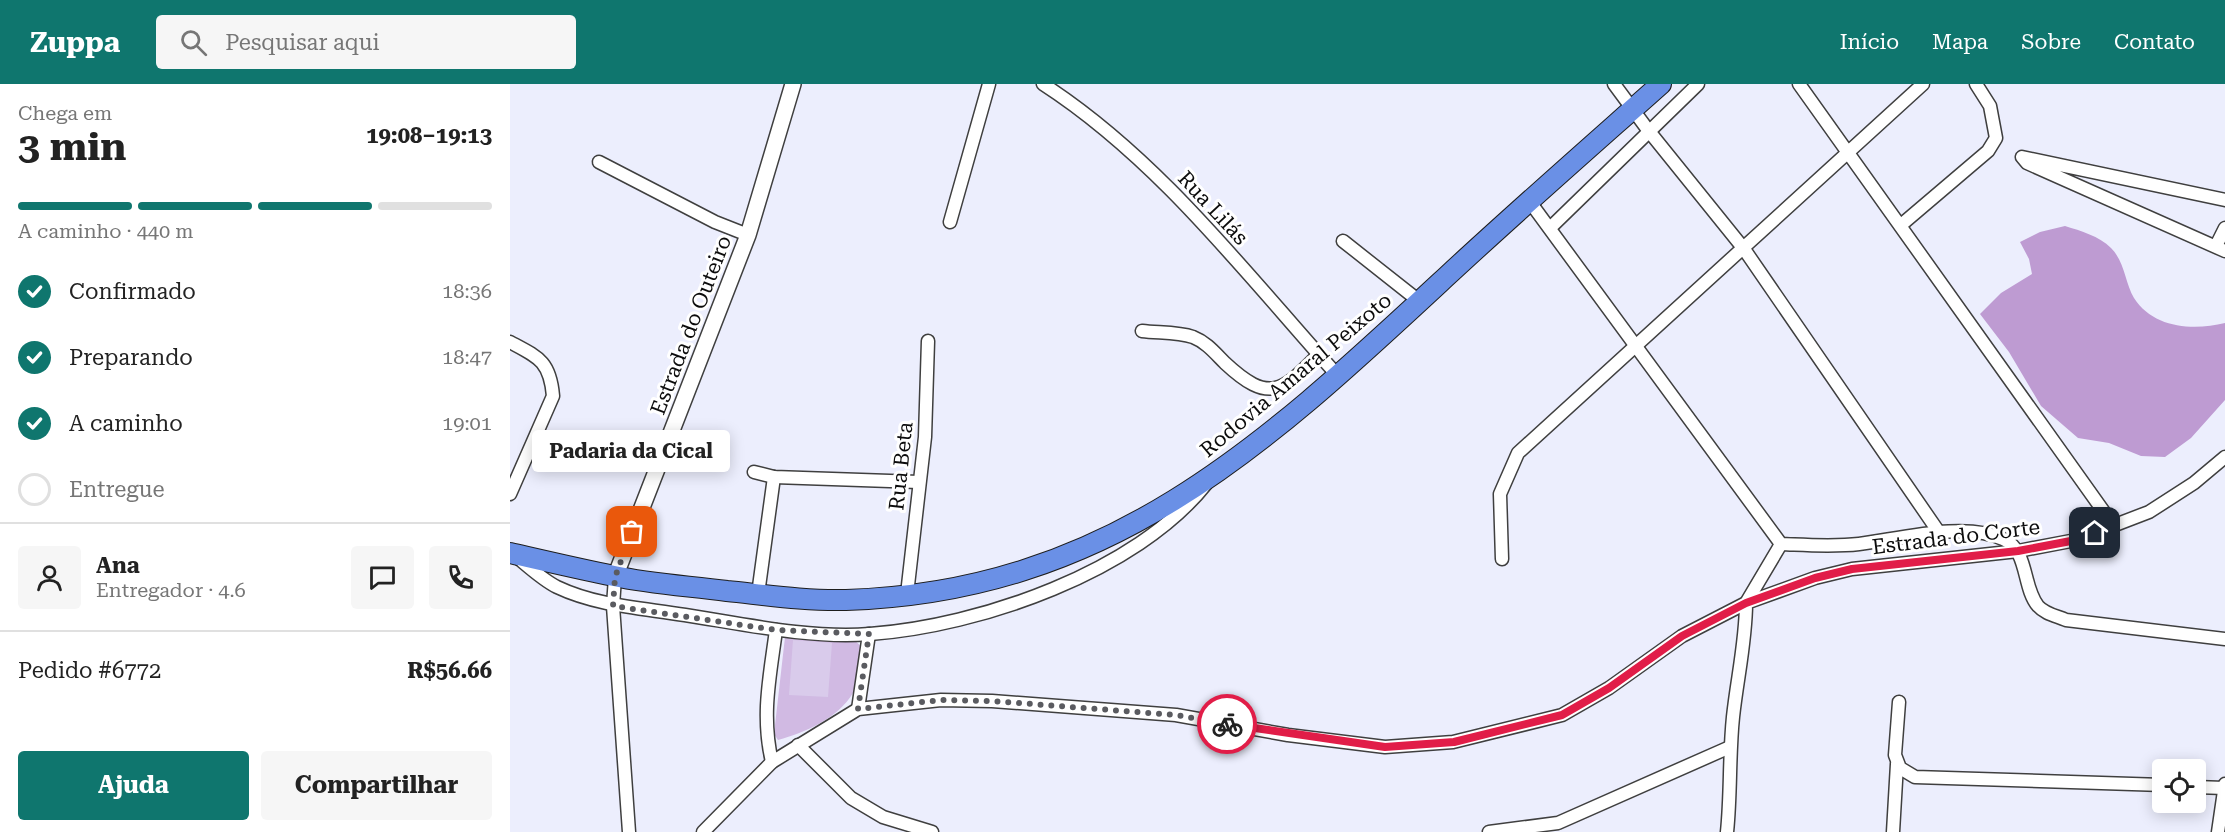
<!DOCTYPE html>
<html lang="pt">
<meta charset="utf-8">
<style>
body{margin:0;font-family:"Roboto Serif",serif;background:#f6f6f6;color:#222;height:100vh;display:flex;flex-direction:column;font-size:22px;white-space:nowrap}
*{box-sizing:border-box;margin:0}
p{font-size:20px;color:#767676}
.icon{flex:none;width:33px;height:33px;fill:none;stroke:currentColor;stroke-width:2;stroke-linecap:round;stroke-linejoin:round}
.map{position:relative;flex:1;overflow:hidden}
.side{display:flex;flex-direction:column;background:#fff;width:510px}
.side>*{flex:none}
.tools{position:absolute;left:1642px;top:675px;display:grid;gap:12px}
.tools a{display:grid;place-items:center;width:54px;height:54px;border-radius:6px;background:#fff;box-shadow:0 3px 15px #0003;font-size:30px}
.pin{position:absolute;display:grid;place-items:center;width:51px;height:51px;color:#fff;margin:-26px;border-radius:12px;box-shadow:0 3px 9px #0006}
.courier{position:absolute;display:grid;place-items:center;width:60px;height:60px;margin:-30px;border:4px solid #e11d48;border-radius:50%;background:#fff;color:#222;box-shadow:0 2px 8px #0007}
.bubble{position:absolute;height:42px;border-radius:6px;background:#fff;box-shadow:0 3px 15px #0003;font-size:20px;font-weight:700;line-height:42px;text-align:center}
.overview em{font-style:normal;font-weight:700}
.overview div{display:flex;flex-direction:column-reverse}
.overview{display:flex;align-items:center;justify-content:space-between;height:102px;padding:0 18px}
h1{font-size:39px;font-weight:700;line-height:45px}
.bar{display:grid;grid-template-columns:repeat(4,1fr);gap:9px 6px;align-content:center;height:72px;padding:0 18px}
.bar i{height:8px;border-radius:4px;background:#e0e0e0}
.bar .selected{background:#0f766e}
.bar p{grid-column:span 4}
.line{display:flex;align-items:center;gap:15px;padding:0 18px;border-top:2px solid #e0e0e0}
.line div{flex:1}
.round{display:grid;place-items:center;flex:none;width:63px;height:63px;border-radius:6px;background:#f6f6f6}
ol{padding:0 18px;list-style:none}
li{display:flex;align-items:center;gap:18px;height:66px}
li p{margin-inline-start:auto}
li .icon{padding:6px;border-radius:50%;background:#0f766e;color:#fff;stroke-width:4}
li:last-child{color:#767676}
li i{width:33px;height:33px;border:3px solid #e0e0e0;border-radius:50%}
.button{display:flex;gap:12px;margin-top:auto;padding:12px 18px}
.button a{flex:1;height:69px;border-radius:6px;background:#0f766e;color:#fff;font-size:24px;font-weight:700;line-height:69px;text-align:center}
.button a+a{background:#f6f6f6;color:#222}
header{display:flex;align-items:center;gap:36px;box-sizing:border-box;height:84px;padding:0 30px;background:#0f766e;color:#fff}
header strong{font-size:28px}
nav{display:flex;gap:33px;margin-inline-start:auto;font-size:21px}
.search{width:420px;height:54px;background:#f6f6f6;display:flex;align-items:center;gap:15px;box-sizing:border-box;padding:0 21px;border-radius:6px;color:#767676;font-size:22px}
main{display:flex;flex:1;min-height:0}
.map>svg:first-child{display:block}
</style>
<header>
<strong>Zuppa</strong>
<div class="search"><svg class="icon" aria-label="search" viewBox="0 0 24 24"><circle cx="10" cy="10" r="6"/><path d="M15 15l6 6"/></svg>Pesquisar aqui</div>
<nav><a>Início</a><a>Mapa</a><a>Sobre</a><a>Contato</a></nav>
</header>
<main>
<section class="side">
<div class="overview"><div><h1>3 min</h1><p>Chega em</p></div><em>19:08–19:13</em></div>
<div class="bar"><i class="selected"></i><i class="selected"></i><i class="selected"></i><i></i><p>A caminho · 440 m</p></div>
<ol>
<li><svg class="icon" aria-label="check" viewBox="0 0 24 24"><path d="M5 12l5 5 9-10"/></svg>Confirmado<p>18:36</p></li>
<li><svg class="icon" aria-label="check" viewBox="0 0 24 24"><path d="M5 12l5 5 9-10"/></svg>Preparando<p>18:47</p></li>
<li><svg class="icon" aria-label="check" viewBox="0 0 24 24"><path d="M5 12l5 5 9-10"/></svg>A caminho<p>19:01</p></li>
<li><i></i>Entregue</li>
</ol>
<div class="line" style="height:108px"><a class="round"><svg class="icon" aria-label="person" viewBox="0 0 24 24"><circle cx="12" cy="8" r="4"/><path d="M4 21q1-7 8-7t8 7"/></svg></a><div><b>Ana</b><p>Entregador · 4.6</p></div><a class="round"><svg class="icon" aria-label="chat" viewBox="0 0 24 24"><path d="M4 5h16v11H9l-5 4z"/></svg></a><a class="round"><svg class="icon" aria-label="phone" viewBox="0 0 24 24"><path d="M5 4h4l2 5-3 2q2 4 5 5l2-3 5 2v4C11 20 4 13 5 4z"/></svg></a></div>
<div class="line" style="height:78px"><div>Pedido #6772</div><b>R$56.66</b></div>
<div class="button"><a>Ajuda</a><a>Compartilhar</a></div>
</section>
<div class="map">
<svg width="1715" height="748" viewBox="0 0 1715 748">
<rect width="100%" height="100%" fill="#eceefd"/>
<path fill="#d1bae3" d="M275 553 343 555 352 563C350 576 350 597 343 609 327 635 296 648 268 656L264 650Z"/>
<path fill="#be9bd2" d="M1555 142C1571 147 1589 152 1601 164 1615 178 1615 199 1624 214 1643 244 1683 247 1715 239V316L1681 354 1655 373 1631 372 1599 359 1568 354 1531 322 1499 268 1470 230 1491 209 1522 190 1519 175 1510 158 1530 148Z"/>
<polygon fill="#d9cbeb" points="283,556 322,559 318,613 279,611"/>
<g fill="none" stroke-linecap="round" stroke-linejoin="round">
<defs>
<g id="minor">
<path d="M533 0C649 75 736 190 828 292"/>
<polyline points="1104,0 1138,46 1234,165 1428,447"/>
<polyline points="1289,0 1604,442"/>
<polyline points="89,78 205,138 238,151"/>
<polyline points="1715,116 1512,73 1517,79 1715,167"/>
<path d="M1020 118 1271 460C1297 461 1323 463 1349 460 1389 455 1455 437 1493 455 1519 466 1512 503 1528 522 1535 530 1547 532 1556 536L1715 555"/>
<polyline points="440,138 479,0"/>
<polyline points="1391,141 1478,67 1486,54 1480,22 1466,0"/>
<polyline points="1040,144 1188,0"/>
<polyline points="833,157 909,217"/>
<polyline points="1706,162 1715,144"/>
<path d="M632 247C648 249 668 248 683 253 696 258 705 269 715 279 759 320 772 308 809 270"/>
<path d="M0 258C28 273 40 277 43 312L0 410"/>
<polyline points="244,388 264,393 409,398"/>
<path d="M7 473C20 484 33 496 47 503 87 522 132 524 175 531 233 540 302 555 360 550 470 542 626 488 696 400"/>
<polyline points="992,475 990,410 1008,369 1413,0"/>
<polyline points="105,493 103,522 119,748"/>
<polyline points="248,510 264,393"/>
<polyline points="397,510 415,353 418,257"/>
<polyline points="1389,618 1385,671 1390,684 1405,693 1653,701"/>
<polyline points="348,625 359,550"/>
<polyline points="288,661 341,714 373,733 422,748"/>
<path d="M262 678C251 631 260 592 266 546"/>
<polyline points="1686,703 1714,704"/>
<polyline points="193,748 262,678 348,625 431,616 482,617 666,631 778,651 875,663 943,658 1052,631 1099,604 1172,552 1236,519 1271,460"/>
<polyline points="979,748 1048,739 1220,663"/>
<path d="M1217 748C1221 710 1219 671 1223 633 1227 595 1236 557 1236 519L1305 494 1342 485 1508 467 1566 456 1639 428 1684 399 1715 373"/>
<polyline points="1383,748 1387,680"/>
<polyline points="1708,748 1715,700"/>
</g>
<polyline id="tertiary" points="105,493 238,151 283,0"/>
<path id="trunk" d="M0 469C35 477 69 485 104 492 141 500 180 502 217 507 256 511 296 517 336 516 600 508 756 360 937 192 1007 127 1079 64 1151 0"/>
</defs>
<use href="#minor" stroke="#3f3f3f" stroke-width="15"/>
<use href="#tertiary" stroke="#3f3f3f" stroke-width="18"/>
<use href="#trunk" stroke="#1d1d1d" stroke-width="22"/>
<use href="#minor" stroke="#fff" stroke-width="12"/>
<use href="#tertiary" stroke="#fff" stroke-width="15"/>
<use href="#trunk" stroke="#6a90e6" stroke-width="20"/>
</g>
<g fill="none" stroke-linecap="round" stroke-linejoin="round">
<polyline stroke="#5a5b60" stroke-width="6" stroke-dasharray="0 10.8" points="122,448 105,493 103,522 266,546 359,550 348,625 431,616 482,617 666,631 717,640"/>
<polyline stroke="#e11d48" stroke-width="8" points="717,640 875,663 944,658 1052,631 1099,604 1172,552 1236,519 1305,494 1342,485 1508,467 1566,456 1585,449"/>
</g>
<g text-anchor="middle" stroke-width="6" stroke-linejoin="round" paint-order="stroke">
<g font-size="21" fill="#0c0c0c" stroke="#fff">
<text transform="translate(703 124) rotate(47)" y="7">Rua Lilás</text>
<text transform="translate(181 241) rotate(-69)" y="7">Estrada do Outeiro</text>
<text transform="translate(786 291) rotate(-40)" y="7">Rodovia Amaral Peixoto</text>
<text transform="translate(391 382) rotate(-84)" y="7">Rua Beta</text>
<text transform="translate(1446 453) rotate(-7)" y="7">Estrada do Corte</text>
</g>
</g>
</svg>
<div class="tools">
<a><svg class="icon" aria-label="locate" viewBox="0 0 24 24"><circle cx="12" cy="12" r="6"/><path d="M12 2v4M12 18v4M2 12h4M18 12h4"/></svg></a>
</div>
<div class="pin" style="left:122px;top:448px;background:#ea580c"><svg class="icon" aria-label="bag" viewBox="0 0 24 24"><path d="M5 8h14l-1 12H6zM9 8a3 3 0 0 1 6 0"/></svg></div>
<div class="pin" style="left:1585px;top:449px;background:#1f2937"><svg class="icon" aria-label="home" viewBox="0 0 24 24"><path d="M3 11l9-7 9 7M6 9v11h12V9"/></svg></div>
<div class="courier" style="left:717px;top:640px"><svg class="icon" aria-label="bike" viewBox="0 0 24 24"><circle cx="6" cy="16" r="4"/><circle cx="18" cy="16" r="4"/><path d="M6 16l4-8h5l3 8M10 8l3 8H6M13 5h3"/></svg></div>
<div class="bubble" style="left:22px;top:346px;width:198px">Padaria da Cical</div>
</div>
</main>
